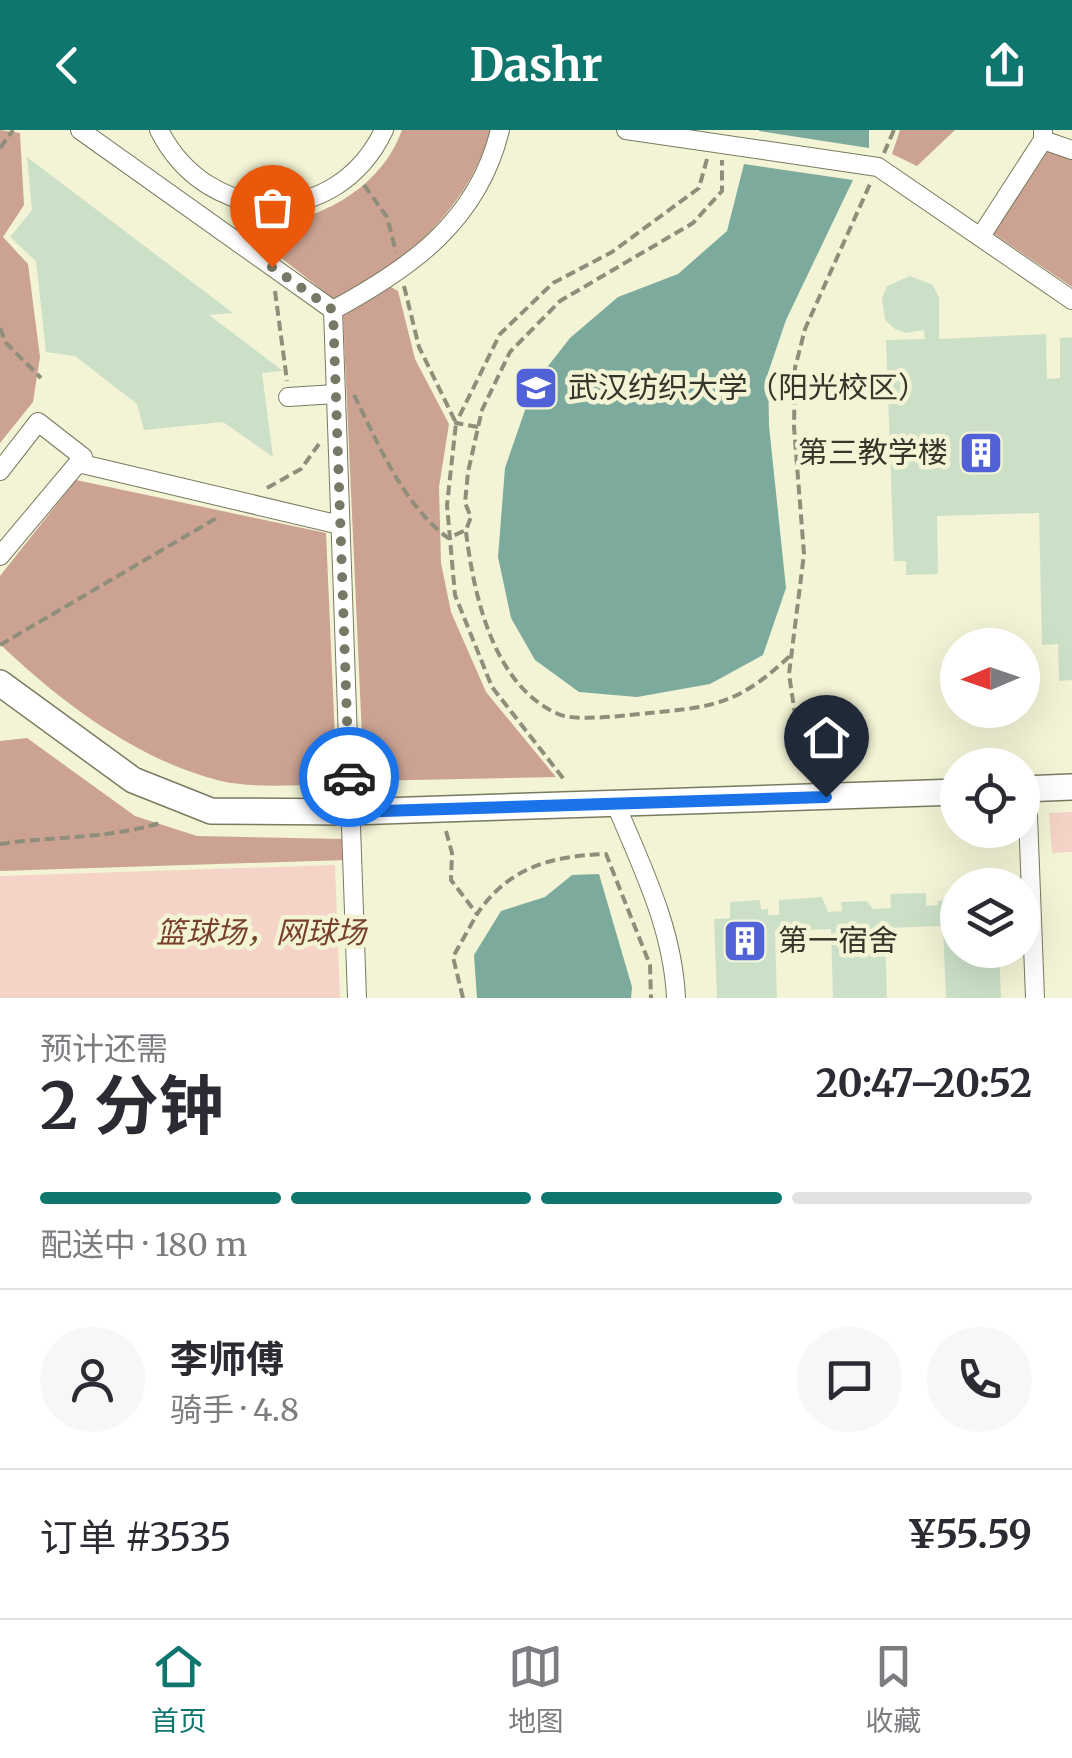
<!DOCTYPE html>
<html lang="zh">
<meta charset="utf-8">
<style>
body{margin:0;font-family:Merriweather,"Noto Sans SC",serif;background:#f7f7f7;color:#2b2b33;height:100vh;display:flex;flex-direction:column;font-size:38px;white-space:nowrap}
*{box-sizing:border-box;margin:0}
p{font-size:32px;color:#7c7c81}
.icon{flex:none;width:55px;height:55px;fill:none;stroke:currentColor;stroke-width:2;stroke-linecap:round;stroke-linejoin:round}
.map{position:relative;height:868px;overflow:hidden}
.panel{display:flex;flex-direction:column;background:#fff;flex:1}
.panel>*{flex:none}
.needle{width:65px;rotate:268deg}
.controls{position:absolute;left:940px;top:498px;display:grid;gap:20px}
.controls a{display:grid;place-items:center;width:100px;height:100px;border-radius:50%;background:#fff;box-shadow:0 10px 40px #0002;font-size:50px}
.pin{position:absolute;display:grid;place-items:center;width:85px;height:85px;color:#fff;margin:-102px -42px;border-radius:50% 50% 50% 0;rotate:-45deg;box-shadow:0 0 10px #0007}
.pin .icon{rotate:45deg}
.courier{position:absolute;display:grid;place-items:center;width:100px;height:100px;margin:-50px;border:8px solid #1a73e8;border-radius:50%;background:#fff;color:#222;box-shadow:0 2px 12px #0007}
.headline em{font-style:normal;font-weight:700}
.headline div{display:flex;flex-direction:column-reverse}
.headline{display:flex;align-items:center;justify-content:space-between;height:170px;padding:0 40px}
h1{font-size:65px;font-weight:700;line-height:75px}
.bar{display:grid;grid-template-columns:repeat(4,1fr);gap:15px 10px;align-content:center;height:120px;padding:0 40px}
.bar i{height:12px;border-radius:8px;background:#e1e1e2}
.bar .active{background:#0f766e}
.bar p{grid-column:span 4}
.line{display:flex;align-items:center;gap:25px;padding:0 40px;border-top:2px solid #e1e1e2}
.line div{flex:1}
.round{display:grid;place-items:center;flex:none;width:105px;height:105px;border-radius:52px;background:#f7f7f7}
header{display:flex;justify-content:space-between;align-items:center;height:130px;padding:0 40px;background:#0f766e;color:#fff;font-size:45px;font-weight:700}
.menu{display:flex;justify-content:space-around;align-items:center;height:140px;border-top:2px solid #e1e1e2;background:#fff;font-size:28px;color:#7c7c81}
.menu a{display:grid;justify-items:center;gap:5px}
.menu .active{color:#0f766e}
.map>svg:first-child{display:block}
</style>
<header><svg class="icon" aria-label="back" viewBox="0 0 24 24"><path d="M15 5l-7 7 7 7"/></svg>Dashr<svg class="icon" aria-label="share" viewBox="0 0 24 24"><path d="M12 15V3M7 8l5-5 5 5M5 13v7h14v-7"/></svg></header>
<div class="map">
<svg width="1072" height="868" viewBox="0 0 1072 868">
<rect width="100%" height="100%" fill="#f3f4d6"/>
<g fill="#f5d4c7">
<polygon points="1072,682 1072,722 1052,723 1049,683"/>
<polygon points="335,735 340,868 0,868 0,746"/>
</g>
<g fill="#cca393">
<polygon points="0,0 20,3 24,75 3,107 28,134 40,227 33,272 0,313"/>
<path d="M402 0H491C468 78 406 133 336 171L261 112V94C319 93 382 57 402 0Z"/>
<polygon points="900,0 955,0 917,36 892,24"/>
<polygon points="1044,18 1072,28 1072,157 991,102"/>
<polygon points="391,157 398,161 415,229 449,294 439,357 441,433 451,482 486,562 556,647 364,651 343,185"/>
<path d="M76 350 326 403 337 655C300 654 256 659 221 651 139 631 60 572 0 514V446Z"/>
<polygon points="27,608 135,686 197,706 344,709 345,730 0,741 0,611"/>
</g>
<g fill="#7caa9c">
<polygon points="869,0 869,18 759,1 759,0"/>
<polygon points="744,34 853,50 786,190 768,243 769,296 786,458 763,525 710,554 637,567 579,562 535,530 511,488 498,427 505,338 534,254 570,208 618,167 678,144 727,101"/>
<polygon points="599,744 632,857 631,868 477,868 474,825 501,781 545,767 572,745"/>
</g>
<g fill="#cce0c8">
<polygon points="27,27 233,183 209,185 283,241 262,243 273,327 223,292 144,300 137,274 75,226 46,222 36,131 10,107 32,80"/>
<polygon points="910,146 933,155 939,168 939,209 1046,204 1047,249 1060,248 1060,208 1072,207 1072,550 1059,551 1058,514 1042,515 1039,383 937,386 938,444 906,445 906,431 894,431 886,210 925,209 924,200 906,203 895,199 885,190 882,168 887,156"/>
<polygon points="958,759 958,820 999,820 1001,868 946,868 943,796 885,798 887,868 833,868 831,799 775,801 777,868 717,868 714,789 730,788 730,772 760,770 761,780 768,779 768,785 779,785 779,770 822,767 828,782 842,781 841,772 867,771 873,779 891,778 890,764 926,763 926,776 938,775 938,771 948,770 948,760"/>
</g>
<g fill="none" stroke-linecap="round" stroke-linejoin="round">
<defs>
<g id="street">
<polyline points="80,0 333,180 357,868"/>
<path d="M159 0C207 96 336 101 384 0"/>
<polyline points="626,0 878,37 1072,170"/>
<polyline points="1043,10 1072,20"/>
<polyline points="981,106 1043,10 1043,0"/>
<path d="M333 180C411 138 478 91 500 0"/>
<polyline points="288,267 336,264"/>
<polyline points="0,341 38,292 83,327 78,333"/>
<polyline points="0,426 78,333 340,395"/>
<polyline points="1027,659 1035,868"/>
<path d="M616 675C642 737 673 799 676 868"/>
</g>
<g id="secondary">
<polyline points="0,553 133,650 211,681 351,682 958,662"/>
<polyline points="1022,659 1072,657"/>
</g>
</defs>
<use href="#street" stroke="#797a5f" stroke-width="20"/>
<use href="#secondary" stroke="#797a5f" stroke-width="28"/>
<g stroke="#8e8e7b" stroke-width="4" stroke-dasharray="10 5" stroke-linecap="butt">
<polyline points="0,18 13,0"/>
<polyline points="884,23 894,0"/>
<polyline points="364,55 387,87 396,122"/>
<polyline points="404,156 419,217 456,293 447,375 455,465 492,557 566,652"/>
<polyline points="275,161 287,251"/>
<polyline points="0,198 6,213 41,248"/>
<path d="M354 265C379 315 402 373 448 408L466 400 471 387 465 373 468 342 482 280 510 222 560 171 693 93 722 61V30"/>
<polyline points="478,297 456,293 500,204 553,153 612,122 699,58 707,29"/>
<polyline points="267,358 301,339 319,314"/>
<path d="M466 402C474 466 493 555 558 584 575 592 629 585 649 583 718 577 741 572 792 524"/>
<polyline points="0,515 220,386"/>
<polyline points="816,644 797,598 789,544 804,424 794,297 795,238 805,199 870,54"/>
<path d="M446 701 452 723 451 750 477 784C509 737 551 726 606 724L650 835 651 868"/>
<path d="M0 714C54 706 108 709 160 693"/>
<polyline points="463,868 453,827 477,784"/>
</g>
<use href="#street" stroke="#fff" stroke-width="18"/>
<use href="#secondary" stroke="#fff" stroke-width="25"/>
</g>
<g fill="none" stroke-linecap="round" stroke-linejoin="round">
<polyline stroke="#787866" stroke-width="10" stroke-dasharray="0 18" points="272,137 333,180 349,647"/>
<polyline stroke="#1a73e8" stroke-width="12" points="349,647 350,682 826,667"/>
</g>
<defs>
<symbol id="university-square" viewBox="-11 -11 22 22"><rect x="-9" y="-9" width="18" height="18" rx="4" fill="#5162d8" stroke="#f3f4d6"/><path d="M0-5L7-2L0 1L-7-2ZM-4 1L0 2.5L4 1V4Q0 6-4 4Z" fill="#fff"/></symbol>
<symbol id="building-square" viewBox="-11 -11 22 22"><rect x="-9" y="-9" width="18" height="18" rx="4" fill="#5162d8" stroke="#f3f4d6"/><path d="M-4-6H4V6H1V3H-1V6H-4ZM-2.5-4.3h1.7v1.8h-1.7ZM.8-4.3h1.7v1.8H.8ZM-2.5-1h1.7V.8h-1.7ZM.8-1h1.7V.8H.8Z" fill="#fff"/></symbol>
</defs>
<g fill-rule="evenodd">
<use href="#university-square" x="511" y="233" width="50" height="50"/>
<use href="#building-square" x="956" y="298" width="50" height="50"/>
<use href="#building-square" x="720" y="786" width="50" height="50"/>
</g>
<g text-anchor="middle" stroke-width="9" stroke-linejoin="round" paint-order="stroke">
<g font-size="30" fill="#35352a" stroke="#f3f4d6" text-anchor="start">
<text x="568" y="268">武汉纺织大学（阳光校区）</text>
<text x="948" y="333" text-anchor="end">第三教学楼</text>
<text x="778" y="821">第一宿舍</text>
</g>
<g font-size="30" font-style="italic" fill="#77402a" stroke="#f3f4d6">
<text x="261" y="813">篮球场，网球场</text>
</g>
</g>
</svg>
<div class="controls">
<a><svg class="needle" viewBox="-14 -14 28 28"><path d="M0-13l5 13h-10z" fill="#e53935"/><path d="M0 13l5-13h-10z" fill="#7c7c81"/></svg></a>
<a><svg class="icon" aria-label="locate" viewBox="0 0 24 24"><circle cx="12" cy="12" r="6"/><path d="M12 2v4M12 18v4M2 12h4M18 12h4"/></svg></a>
<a><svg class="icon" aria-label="layers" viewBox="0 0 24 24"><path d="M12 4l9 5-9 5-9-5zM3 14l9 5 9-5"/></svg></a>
</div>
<div class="pin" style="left:272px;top:137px;background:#ea580c"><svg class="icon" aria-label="bag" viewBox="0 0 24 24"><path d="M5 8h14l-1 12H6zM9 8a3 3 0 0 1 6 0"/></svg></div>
<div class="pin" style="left:826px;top:667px;background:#1f2937"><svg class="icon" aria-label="home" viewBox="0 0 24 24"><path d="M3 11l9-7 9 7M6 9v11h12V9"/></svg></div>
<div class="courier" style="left:349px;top:647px"><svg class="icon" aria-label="car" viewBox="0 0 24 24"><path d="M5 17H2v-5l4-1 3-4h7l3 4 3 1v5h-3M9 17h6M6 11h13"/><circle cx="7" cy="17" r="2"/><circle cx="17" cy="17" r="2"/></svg></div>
</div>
<section class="panel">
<div class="headline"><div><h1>2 分钟</h1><p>预计还需</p></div><em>20:47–20:52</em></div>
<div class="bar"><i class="active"></i><i class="active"></i><i class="active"></i><i></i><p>配送中 · 180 m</p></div>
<div class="line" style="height:180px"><a class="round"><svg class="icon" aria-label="person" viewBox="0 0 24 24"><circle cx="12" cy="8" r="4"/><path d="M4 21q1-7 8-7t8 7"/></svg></a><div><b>李师傅</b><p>骑手 · 4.8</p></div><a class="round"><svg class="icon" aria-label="chat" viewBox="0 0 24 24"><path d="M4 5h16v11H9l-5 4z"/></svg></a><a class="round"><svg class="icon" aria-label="phone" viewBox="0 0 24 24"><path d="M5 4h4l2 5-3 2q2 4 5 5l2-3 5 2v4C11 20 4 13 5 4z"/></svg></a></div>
<div class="line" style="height:130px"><div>订单 #3535</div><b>¥55.59</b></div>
</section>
<nav class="menu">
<a class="active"><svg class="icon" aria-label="home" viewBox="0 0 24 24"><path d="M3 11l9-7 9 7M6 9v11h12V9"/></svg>首页</a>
<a><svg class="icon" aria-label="map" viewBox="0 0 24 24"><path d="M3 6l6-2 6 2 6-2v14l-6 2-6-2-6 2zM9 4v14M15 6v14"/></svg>地图</a>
<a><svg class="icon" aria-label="saved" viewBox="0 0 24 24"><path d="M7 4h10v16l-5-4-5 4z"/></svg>收藏</a>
</nav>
